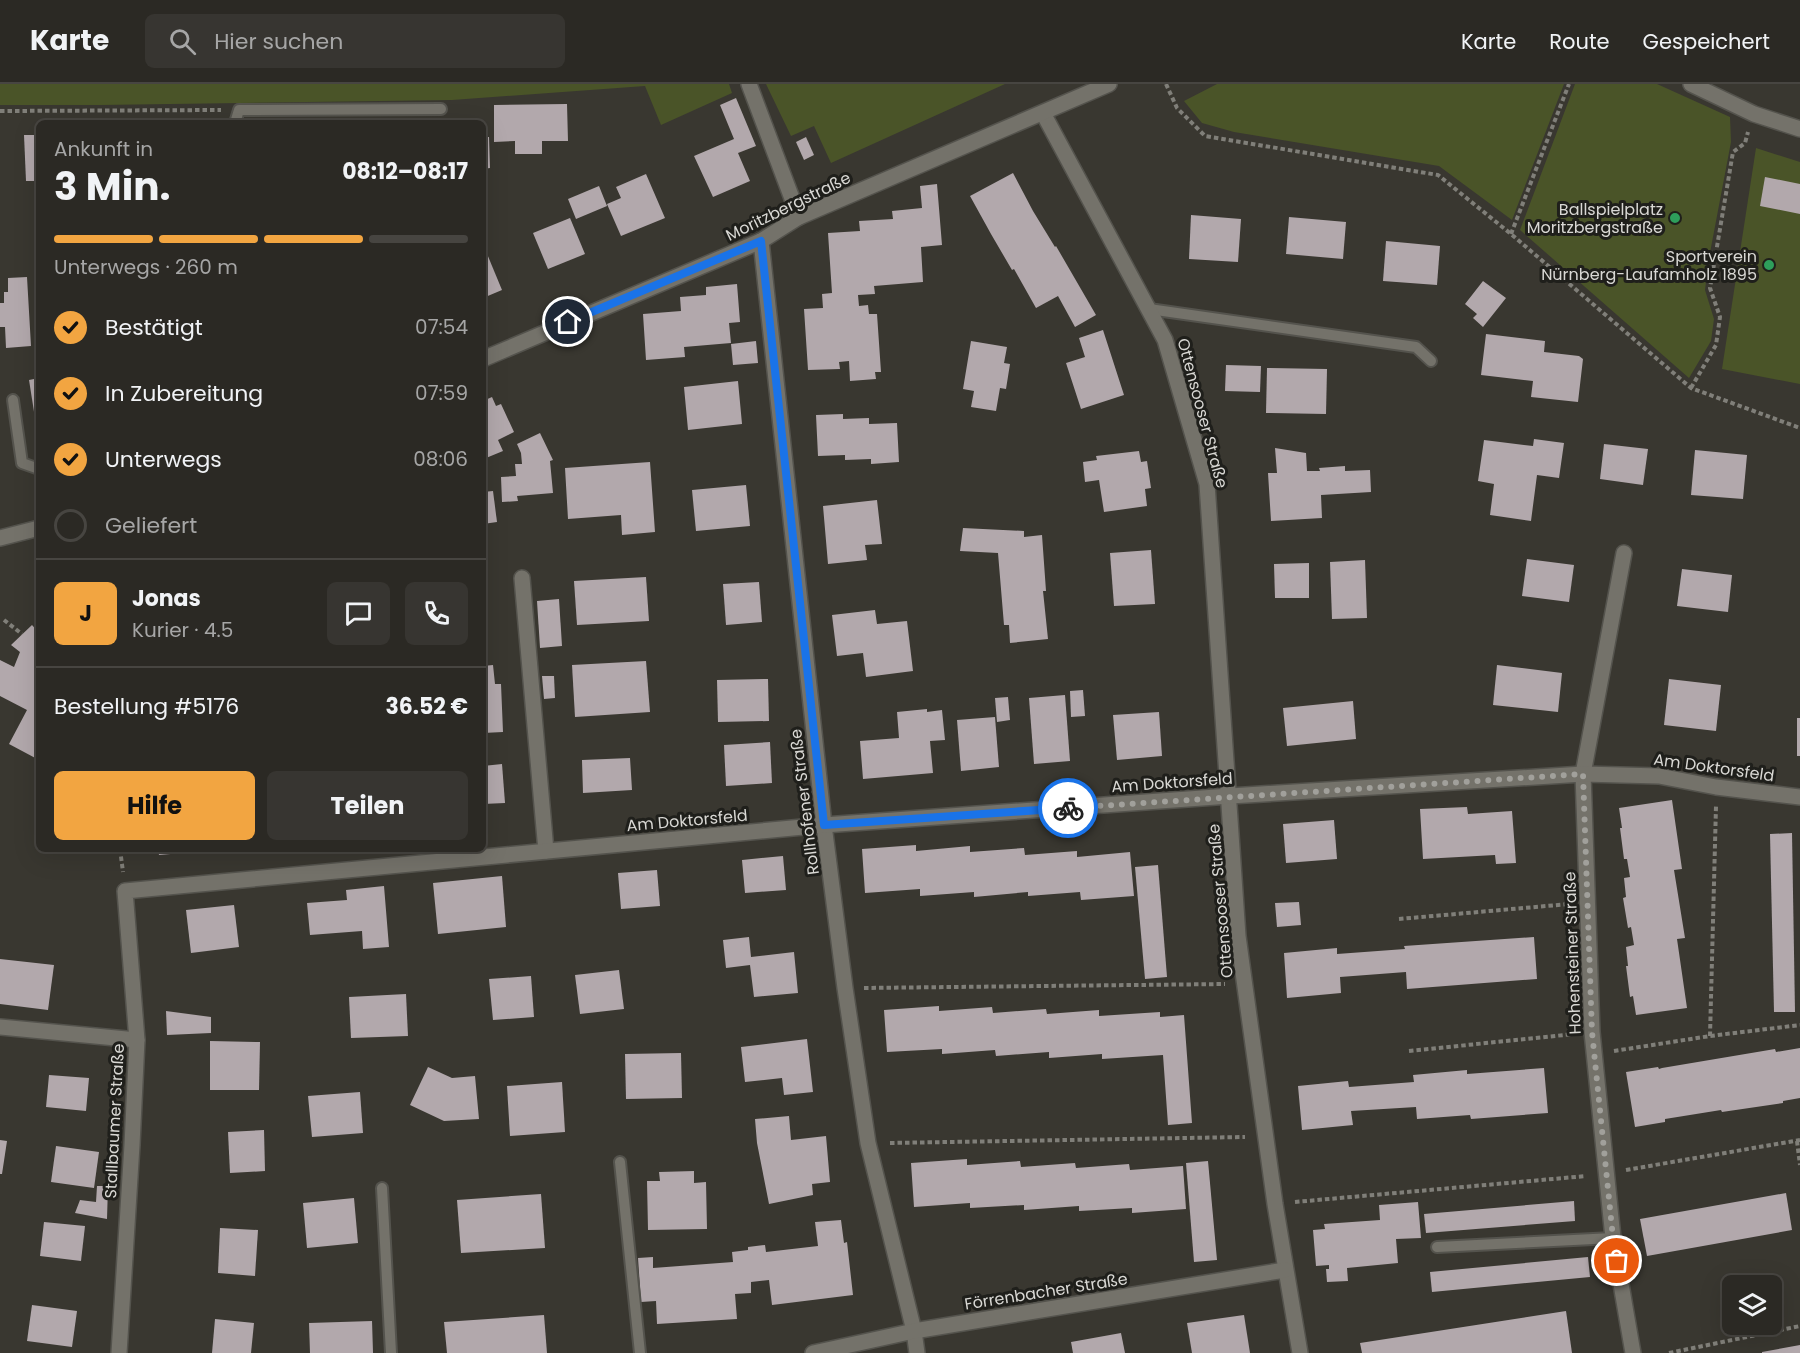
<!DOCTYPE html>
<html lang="de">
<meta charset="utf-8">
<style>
body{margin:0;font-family:Poppins,sans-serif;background:#373531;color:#f1f3f6;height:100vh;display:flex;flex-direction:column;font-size:22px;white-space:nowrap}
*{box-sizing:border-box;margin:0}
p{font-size:20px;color:#a6a6a6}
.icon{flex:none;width:33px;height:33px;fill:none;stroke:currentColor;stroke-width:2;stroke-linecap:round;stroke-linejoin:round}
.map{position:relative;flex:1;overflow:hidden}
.side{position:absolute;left:36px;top:36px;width:450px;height:732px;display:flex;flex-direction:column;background:#2b2924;border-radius:9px;box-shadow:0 6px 24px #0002,0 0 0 2px #474541}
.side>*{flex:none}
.buttons{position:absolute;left:1722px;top:1191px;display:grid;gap:12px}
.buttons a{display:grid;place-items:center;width:60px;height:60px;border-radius:9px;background:#2b2924;box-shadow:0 6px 24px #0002,0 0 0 2px #474541;font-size:30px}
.pin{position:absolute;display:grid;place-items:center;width:51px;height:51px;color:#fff;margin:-26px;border:3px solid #fff;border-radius:50%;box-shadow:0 2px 6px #0007}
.courier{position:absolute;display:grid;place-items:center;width:60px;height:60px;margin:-30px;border:4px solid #1a73e8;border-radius:50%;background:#fff;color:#222;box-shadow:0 2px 8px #0007}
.summary em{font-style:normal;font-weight:700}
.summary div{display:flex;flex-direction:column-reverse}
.summary{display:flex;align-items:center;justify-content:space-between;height:102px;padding:0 18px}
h1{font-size:39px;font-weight:700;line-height:45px}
.bar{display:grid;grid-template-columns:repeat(4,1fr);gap:9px 6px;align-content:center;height:72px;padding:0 18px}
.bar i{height:8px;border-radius:4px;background:#474541}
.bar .on{background:#f2a541}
.bar p{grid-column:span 4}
.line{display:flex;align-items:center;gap:15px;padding:0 18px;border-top:2px solid #474541}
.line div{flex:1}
.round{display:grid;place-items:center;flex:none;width:63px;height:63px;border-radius:9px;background:#373531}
ol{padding:0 18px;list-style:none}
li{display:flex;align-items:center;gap:18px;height:66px}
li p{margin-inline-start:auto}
li .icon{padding:6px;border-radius:50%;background:#f2a541;color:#111;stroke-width:4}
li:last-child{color:#a6a6a6}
li i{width:33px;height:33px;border:3px solid #474541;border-radius:50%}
.cta{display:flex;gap:12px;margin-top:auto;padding:12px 18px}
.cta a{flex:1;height:69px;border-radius:9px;background:#f2a541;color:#111;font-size:24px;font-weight:700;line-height:69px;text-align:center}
.cta a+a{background:#373531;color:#f1f3f6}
header{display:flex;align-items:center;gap:36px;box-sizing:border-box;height:84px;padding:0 30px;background:#2b2924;border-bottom:2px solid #474541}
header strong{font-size:28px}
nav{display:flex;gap:33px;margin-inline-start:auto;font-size:21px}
.search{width:420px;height:54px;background:#373531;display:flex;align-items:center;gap:15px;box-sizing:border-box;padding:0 21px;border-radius:9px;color:#a6a6a6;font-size:22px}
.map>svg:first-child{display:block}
</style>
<header>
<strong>Karte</strong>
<div class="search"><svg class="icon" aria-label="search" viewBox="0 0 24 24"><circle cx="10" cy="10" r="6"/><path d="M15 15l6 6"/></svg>Hier suchen</div>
<nav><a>Karte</a><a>Route</a><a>Gespeichert</a></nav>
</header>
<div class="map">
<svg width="1800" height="1269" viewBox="0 0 1800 1269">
<rect width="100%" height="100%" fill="#393730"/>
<g fill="#4a5428">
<polygon points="0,0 729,0 732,9 661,41 645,2 452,16 102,21 0,21"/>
<polygon points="766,0 1005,0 831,79 814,42 791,52"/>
<polygon points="1217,0 1564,0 1512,136 1439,82 1234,48 1202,39 1184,17"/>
<polygon points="1575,0 1657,0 1730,33 1731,58 1709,174 1705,206 1714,235 1711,257 1689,294 1520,146"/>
<polygon points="1756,64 1800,78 1800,300 1722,285"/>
</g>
<g fill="#b2a8ac">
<polygon points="736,14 756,62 738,69 750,97 713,113 694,72 734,55 720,21"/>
<polygon points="567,20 568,57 542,57 542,70 515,70 515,57 494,58 494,21"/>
<polygon points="24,51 39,51 39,97 26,97"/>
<polygon points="483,53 489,53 490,84 483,85"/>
<polygon points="806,53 814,71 804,76 796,58"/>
<polygon points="1013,89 1033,127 1055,163 1056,162 1096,231 1075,243 1058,212 1036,224 1014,185 1012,186 991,150 970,112"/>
<polygon points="646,90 665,134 621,152 607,120 621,114 616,103"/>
<polygon points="1765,93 1800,100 1800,130 1760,122"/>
<polygon points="937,100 942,161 921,163 923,198 874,202 875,210 858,211 859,222 868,221 869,230 877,230 881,288 875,288 876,295 850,297 849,277 839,278 840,285 808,286 804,225 823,224 822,210 832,209 828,149 860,147 859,137 893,135 892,127 922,124 920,102"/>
<polygon points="599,102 607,122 576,135 568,115"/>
<polygon points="1191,131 1241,135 1238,178 1189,175"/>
<polygon points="1289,133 1346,138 1343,175 1286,170"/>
<polygon points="570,134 585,170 548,185 533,149"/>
<polygon points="1386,157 1440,162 1437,201 1383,197"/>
<polygon points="485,165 502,206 483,214 483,166"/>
<polygon points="27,193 31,262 6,264 5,243 0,243 0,219 4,219 4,208 8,208 8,194"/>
<polygon points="1483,197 1506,214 1483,243 1473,234 1477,230 1465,220"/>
<polygon points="737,200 740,238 729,239 731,259 684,263 685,273 646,276 643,230 681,227 680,213 706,211 706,203"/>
<polygon points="1103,246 1124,311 1081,325 1066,279 1085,273 1079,254"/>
<polygon points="1486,250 1545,257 1544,268 1579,272 1583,275 1578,318 1531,313 1533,297 1481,291"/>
<polygon points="756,257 758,279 733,281 731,260"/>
<polygon points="971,257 1007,263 1004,279 1010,280 1006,305 1000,304 996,327 971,323 974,307 963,305"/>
<polygon points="1226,281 1261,282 1260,308 1225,307"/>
<polygon points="1267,284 1327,285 1326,330 1266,329"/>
<polygon points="39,294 39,352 38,353 29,296"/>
<polygon points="738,297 742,340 688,346 684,303"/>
<polygon points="492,313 496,322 501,320 514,348 498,356 503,367 486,374 483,368 483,317"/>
<polygon points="843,330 843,335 869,334 869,340 897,339 899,378 871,380 871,375 845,376 845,371 818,372 816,331"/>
<polygon points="540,349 553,376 550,377 553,409 517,412 518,417 502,418 501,393 516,392 515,380 522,380 521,369 517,360"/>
<polygon points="1534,355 1564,359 1559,394 1537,391 1531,437 1490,431 1494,400 1478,397 1484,356 1533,362"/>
<polygon points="1604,360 1648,365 1643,401 1600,395"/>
<polygon points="1275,364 1306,369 1307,387 1320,387 1319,384 1345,382 1345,387 1370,386 1371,408 1321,411 1322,434 1271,437 1268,389 1277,389"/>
<polygon points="1695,366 1747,371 1743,415 1691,411"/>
<polygon points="1139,367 1141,378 1147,377 1151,404 1145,405 1147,422 1104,428 1099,396 1085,398 1083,378 1097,376 1096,372"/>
<polygon points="650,378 655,448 622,451 621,431 568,435 565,384"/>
<polygon points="746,401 750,442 696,447 692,406"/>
<polygon points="493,407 497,438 483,440 483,408"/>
<polygon points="877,416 882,460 865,461 867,476 828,480 823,422"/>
<polygon points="963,444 1024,447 1024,453 1042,451 1046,507 1043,507 1048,555 1010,559 1009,541 1004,541 998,469 960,467"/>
<polygon points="1151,466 1155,520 1114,522 1110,469"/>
<polygon points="1527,475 1574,481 1569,518 1522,512"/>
<polygon points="1365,476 1367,534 1332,535 1330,478"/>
<polygon points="1309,479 1309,514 1275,514 1274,480"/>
<polygon points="1682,485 1732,491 1728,528 1677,522"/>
<polygon points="646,493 649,537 577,541 574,497"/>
<polygon points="759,498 762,538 726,541 723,500"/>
<polygon points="559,515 562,562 540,564 537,517"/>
<polygon points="875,526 877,540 907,537 913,587 866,593 863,569 837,572 832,531"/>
<polygon points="32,541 39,549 39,676 9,660 27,626 0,612 0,576 14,583 20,568 11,561"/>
<polygon points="646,577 650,628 575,633 572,581"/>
<polygon points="493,581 495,600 501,600 503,648 483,649 483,582"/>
<polygon points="1497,581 1562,589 1558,628 1493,621"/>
<polygon points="542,592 554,592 555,614 544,615"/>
<polygon points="768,595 769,637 718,638 717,596"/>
<polygon points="1669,595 1721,601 1716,647 1664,641"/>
<polygon points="1083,606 1085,632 1071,633 1070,607"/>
<polygon points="1065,611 1070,677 1034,680 1029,614"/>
<polygon points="1008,613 1010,636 997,638 995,614"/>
<polygon points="1353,617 1356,655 1287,662 1283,624"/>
<polygon points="927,625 927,628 942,626 945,656 930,657 933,689 863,695 860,657 899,654 897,628"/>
<polygon points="1159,628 1162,672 1117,676 1113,631"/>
<polygon points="995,633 999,683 961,687 957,636"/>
<rect x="1797" y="634" width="3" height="38"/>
<polygon points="770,658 772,699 726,702 724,661"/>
<polygon points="630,674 632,706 583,709 582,676"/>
<polygon points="502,680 505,719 483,720 483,682"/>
<polygon points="1672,716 1682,785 1674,786 1685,854 1677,855 1687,924 1636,931 1633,912 1630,913 1626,882 1628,882 1626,863 1634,861 1631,843 1628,844 1623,814 1626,813 1624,794 1630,793 1627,775 1624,775 1620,744 1622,744 1619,724"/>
<polygon points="1467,723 1468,730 1512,727 1516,779 1496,780 1495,771 1423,775 1420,725"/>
<polygon points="1334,736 1337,775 1286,779 1283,740"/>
<polygon points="1792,749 1795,928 1774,928 1770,750"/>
<polygon points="916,761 916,767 970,762 970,768 1024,764 1025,771 1077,767 1077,773 1130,768 1134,812 1081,816 1080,808 1028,812 1028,808 974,813 974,808 920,812 920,805 865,809 862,765"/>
<polygon points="158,765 182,765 182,769 159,771"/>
<polygon points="783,772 786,806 745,809 742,776"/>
<polygon points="1158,781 1167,893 1145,895 1135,783"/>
<polygon points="657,786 660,822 621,825 618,789"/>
<polygon points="502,792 506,843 438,850 433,799"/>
<polygon points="384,802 389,863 363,865 362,847 310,851 307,819 347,816 346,806"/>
<polygon points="1299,818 1301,841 1277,843 1275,819"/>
<polygon points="234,821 239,863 191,869 186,826"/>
<polygon points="749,853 751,873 794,868 798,909 754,913 750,881 726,884 723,856"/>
<polygon points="1534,853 1537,895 1407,905 1406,888 1340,893 1341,909 1287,914 1284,869 1337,864 1337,870 1405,865 1404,862"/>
<polygon points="0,875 54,881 48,926 0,920"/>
<polygon points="619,886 624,925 580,930 575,891"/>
<polygon points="531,892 534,933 493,936 489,895"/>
<polygon points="406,910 408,952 351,954 349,913"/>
<polygon points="939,922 939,927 992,923 993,929 1046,925 1047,930 1099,926 1099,932 1160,928 1160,933 1184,931 1192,1039 1168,1041 1163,971 1102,975 1102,970 1049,974 1049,968 996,972 995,966 942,970 942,965 887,968 884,926"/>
<polygon points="166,927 211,933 211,949 167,951"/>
<polygon points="807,955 813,1008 784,1011 782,994 745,998 741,963"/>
<polygon points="210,957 260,958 259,1006 210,1006"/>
<polygon points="1800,964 1800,1014 1783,1017 1783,1019 1722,1028 1721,1026 1665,1035 1665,1038 1635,1043 1626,988 1658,983 1659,985 1662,984 1775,965 1776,968"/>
<polygon points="681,969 682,1014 626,1015 625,970"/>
<polygon points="428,983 452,994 475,992 479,1035 444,1037 410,1021"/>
<polygon points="1544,984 1548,1029 1471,1035 1470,1031 1417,1035 1416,1023 1351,1027 1353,1041 1302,1046 1298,1002 1348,997 1349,1003 1414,998 1413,991 1467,986 1467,990"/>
<polygon points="49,991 89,994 86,1027 46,1023"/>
<polygon points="562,998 565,1048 510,1052 507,1002"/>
<polygon points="360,1008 363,1049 312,1053 308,1012"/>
<polygon points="789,1032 791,1056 826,1052 830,1098 812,1100 813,1111 769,1120 757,1059 755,1035"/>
<polygon points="264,1046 265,1087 230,1089 228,1048"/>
<polygon points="0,1056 7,1057 2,1090 0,1090"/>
<polygon points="56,1062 99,1068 94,1104 51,1098"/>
<polygon points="967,1075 967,1081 1020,1077 1021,1083 1075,1079 1076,1084 1129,1080 1130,1086 1183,1082 1186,1125 1132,1129 1132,1124 1079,1127 1079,1122 1024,1126 1024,1121 970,1124 970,1119 914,1123 911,1079"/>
<polygon points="1208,1077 1217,1176 1194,1178 1186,1079"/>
<polygon points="694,1087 694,1099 706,1098 707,1145 648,1146 647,1097 660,1097 659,1088"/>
<polygon points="97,1102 108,1102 107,1135 75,1129 80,1116 96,1118"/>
<polygon points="1786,1109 1792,1146 1647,1172 1640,1135"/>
<polygon points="541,1110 545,1164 461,1169 457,1116"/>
<polygon points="354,1114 358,1159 307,1164 303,1119"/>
<polygon points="1574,1117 1575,1137 1426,1149 1424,1130"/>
<polygon points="1418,1118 1421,1154 1396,1155 1398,1179 1347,1184 1348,1197 1327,1198 1326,1185 1329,1185 1329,1181 1316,1182 1313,1146 1325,1145 1324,1140 1380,1136 1379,1121"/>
<polygon points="841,1136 844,1159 847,1158 853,1211 772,1221 769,1196 751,1198 751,1209 735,1210 737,1235 657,1240 656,1217 641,1218 638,1174 653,1173 653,1184 733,1178 732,1168 748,1166 748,1163 765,1161 766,1168 818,1162 815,1138"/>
<polygon points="44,1138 85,1142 81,1177 40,1172"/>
<polygon points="220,1144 258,1146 255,1192 218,1189"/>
<polygon points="1588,1173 1590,1193 1432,1208 1430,1188"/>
<polygon points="32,1221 77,1227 72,1263 27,1257"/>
<polygon points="1566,1227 1572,1269 1362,1269 1360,1259"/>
<polygon points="544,1231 547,1269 447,1269 444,1238"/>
<polygon points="1244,1231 1250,1269 1192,1269 1187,1239"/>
<polygon points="215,1235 254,1239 251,1269 212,1269"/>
<polygon points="372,1237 373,1269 310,1269 309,1239"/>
<polygon points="1121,1249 1125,1269 1073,1269 1071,1258"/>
<polygon points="1800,1261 1800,1269 1762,1269 1762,1268"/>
</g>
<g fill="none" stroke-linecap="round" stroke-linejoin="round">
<defs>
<g id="service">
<polyline points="235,39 239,26 441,25"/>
<polyline points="1149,225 1416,263 1431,277"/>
<polyline points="13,316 22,379 39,385"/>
<polyline points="620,1078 640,1269"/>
<polyline points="382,1104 391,1269"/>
<polyline points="1437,1163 1613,1154"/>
</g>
<g id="minor">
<polyline points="749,0 799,133"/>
<polyline points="1691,0 1754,30 1800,45"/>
<polyline points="1043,29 1165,256 1207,400 1238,852 1275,1120 1300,1269"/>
<polyline points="761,157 824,741 845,904 868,1059 914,1247 917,1269"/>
<polyline points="483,275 761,157 799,133 1109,0"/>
<polyline points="0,454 39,444"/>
<polyline points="1624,469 1583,690 1592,948 1613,1154 1633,1269"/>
<polyline points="522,494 546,767"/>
<polyline points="0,943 137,956"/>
<polyline points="119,1269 132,1061 137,956 125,807 824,741 1230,712 1583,690 1659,692 1716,703 1800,713"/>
<polyline points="813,1269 914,1247 1285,1186"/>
</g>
</defs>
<use href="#service" stroke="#54534d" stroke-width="14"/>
<use href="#minor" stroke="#54534d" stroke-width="18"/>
<g stroke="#807f79" stroke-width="4" stroke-dasharray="4.5 3" stroke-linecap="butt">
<polyline points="1166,0 1177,24 1205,52 1438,91 1511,150 1691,304 1800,344"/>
<polyline points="0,27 221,26"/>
<polyline points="1511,150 1569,0"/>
<polyline points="1691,304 1716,261 1720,233 1710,204 1733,68 1745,59 1748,48"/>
<polyline points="4,536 22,550"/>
<polyline points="120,765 123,788"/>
<polyline points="1399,835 1569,820"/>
<polyline points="864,904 1225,900"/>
<polyline points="1710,952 1716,722"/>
<polyline points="1409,967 1574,950"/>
<polyline points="1614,967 1710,952 1800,941"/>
<polyline points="1797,1057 1800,1081"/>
<polyline points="890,1059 1245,1053"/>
<polyline points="1626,1086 1800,1056"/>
<polyline points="1295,1118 1586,1092"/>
<polyline points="1669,1269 1800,1242"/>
</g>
<use href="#service" stroke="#74726a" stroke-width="10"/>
<use href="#minor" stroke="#74726a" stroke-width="15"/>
</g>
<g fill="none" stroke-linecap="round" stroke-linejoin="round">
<polyline stroke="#a1a09b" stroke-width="6" stroke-dasharray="0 10.8" points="1068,724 1583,690 1592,948 1613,1154 1617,1177"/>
<polyline stroke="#1a73e8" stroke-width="8" points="568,238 761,157 824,741 1068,724"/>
</g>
<g fill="#2e9e5b" stroke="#1f1f1b" stroke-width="2">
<circle cx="1675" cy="134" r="6"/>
<circle cx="1769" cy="181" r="6"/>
</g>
<g text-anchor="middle" stroke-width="6" stroke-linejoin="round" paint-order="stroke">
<g font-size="16" fill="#d9d8d4" stroke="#1f1f1b">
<text transform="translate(788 122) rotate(-26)" y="6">Moritzbergstraße</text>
<text transform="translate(1203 329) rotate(75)" y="6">Ottensooser Straße</text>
<text transform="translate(1714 683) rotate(8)" y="6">Am Doktorsfeld</text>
<text transform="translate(1172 698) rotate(-4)" y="6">Am Doktorsfeld</text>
<text transform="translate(804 718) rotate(-97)" y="6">Rollhofener Straße</text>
<text transform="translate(687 736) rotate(-5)" y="6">Am Doktorsfeld</text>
<text transform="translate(1220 817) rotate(-95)" y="6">Ottensooser Straße</text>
<text transform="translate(1572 869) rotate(-92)" y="6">Hohensteiner Straße</text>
<text transform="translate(114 1037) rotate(-87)" y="6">Stallbaumer Straße</text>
<text transform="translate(1046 1207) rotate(-9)" y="6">Förrenbacher Straße</text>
</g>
<g font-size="16" fill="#d9d8d4" stroke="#1f1f1b" text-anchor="end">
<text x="1663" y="131">Ballspielplatz<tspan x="1663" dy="18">Moritzbergstraße</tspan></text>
<text x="1757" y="178">Sportverein<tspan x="1757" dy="18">Nürnberg-Laufamholz 1895</tspan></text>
</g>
</g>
</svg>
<div class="buttons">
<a><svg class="icon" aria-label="layers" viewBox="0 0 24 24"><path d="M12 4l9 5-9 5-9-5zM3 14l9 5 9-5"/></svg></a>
</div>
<div class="pin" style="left:1617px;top:1177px;background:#ea580c"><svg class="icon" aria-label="bag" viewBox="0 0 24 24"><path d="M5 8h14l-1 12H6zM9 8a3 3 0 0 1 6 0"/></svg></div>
<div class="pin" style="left:568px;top:238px;background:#1f2937"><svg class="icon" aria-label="home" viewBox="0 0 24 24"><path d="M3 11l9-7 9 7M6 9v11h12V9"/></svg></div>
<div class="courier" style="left:1068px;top:724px"><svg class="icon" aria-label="bike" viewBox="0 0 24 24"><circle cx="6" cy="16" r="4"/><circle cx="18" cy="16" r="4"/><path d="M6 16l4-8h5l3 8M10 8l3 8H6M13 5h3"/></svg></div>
<section class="side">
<div class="summary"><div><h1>3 Min.</h1><p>Ankunft in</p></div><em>08:12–08:17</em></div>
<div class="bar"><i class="on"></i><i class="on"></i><i class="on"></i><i></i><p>Unterwegs · 260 m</p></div>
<ol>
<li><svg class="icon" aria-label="check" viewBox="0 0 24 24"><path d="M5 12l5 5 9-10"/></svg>Bestätigt<p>07:54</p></li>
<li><svg class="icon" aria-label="check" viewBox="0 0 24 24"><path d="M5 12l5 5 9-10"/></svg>In Zubereitung<p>07:59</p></li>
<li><svg class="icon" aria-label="check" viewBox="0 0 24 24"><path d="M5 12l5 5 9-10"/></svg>Unterwegs<p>08:06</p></li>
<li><i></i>Geliefert</li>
</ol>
<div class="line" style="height:108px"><b class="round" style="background:#f2a541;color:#111">J</b><div><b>Jonas</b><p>Kurier · 4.5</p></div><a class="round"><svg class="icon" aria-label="chat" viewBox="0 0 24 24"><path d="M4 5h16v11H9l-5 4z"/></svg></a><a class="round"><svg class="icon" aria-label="phone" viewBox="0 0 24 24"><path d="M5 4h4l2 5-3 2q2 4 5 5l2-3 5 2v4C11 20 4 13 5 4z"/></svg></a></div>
<div class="line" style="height:78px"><div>Bestellung #5176</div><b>36.52 €</b></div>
<div class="cta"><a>Hilfe</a><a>Teilen</a></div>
</section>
</div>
